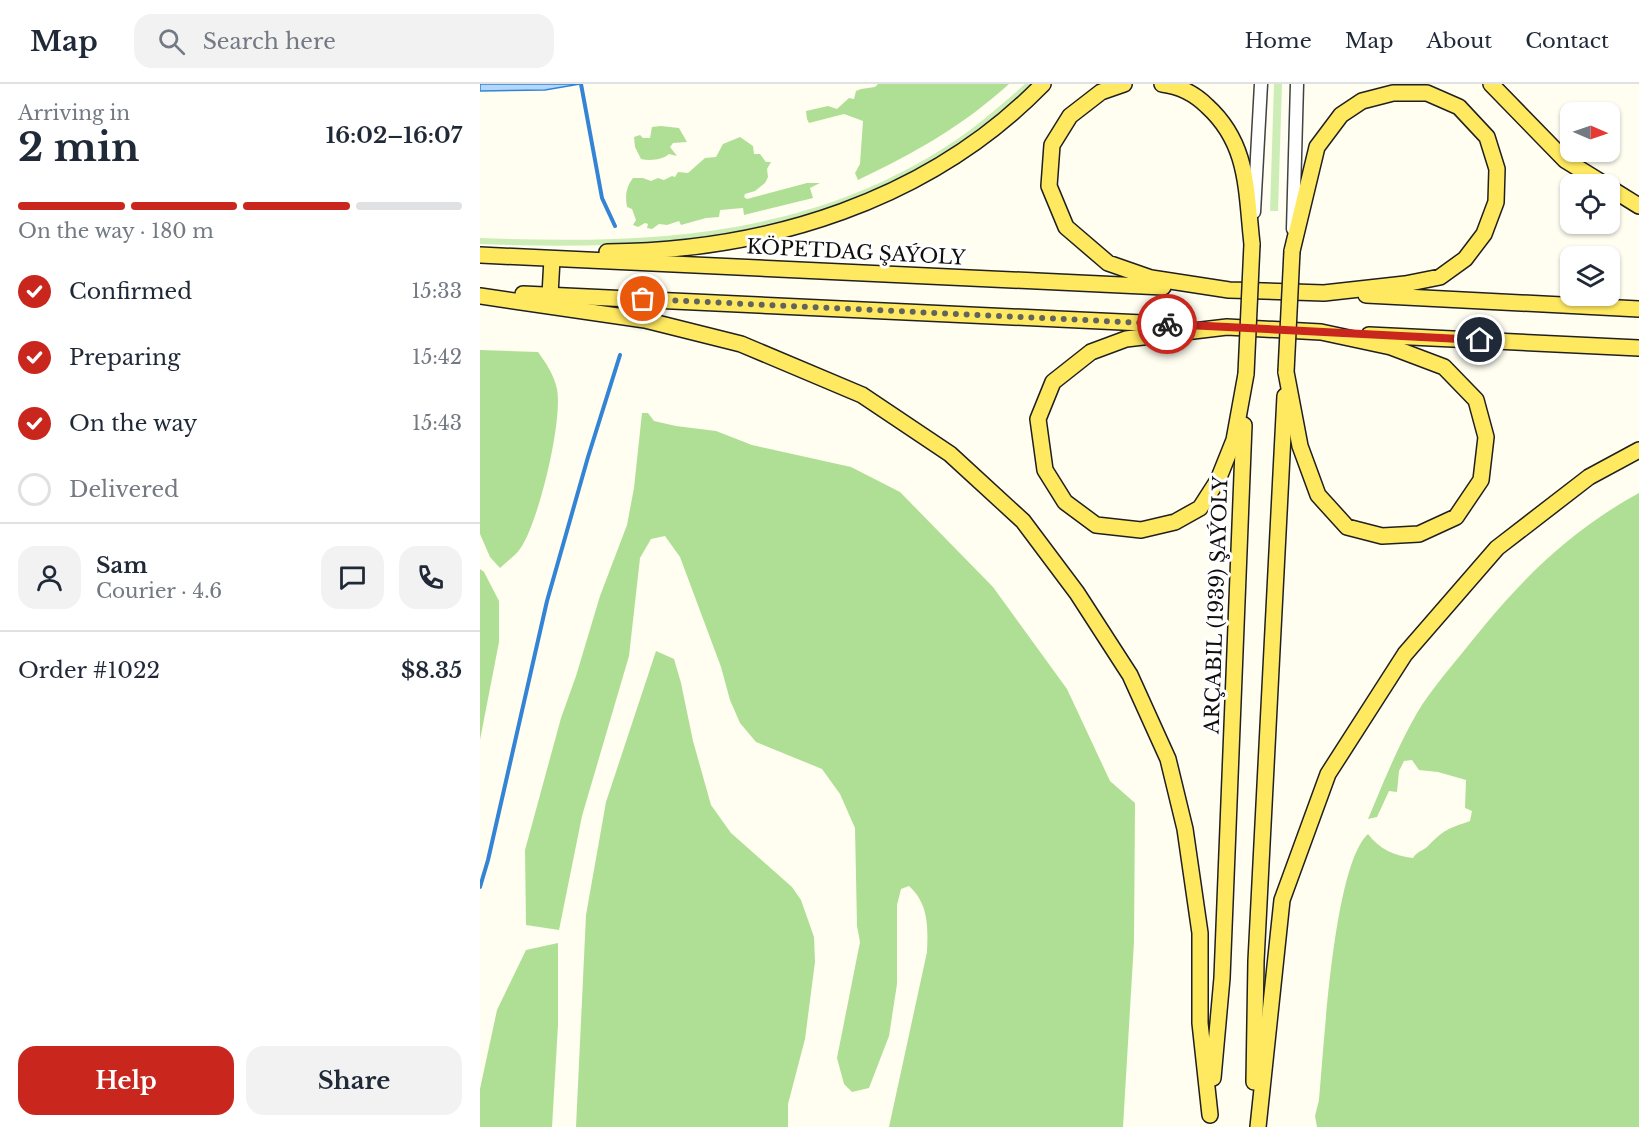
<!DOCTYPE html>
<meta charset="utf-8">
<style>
body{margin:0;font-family:"Libre Baskerville",serif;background:#f2f2f3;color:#1f2937;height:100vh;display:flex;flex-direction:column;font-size:22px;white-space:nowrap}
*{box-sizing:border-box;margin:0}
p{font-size:20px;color:#747a83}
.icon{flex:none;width:33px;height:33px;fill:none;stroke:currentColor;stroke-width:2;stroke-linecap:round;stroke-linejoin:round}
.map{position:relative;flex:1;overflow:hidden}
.details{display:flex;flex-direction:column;background:#fff;width:480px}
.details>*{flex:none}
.needle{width:39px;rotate:92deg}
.controls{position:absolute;left:1080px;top:18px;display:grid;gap:12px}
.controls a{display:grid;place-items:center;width:60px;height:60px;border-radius:12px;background:#fff;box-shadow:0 2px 4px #0004;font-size:30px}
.pin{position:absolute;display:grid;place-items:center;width:51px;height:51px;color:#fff;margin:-26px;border:3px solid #fff;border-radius:50%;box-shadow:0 2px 6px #0007}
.courier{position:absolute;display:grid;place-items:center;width:60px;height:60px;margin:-30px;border:4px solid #c9271d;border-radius:50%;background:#fff;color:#222;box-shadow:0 2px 8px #0007}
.headline em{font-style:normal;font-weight:800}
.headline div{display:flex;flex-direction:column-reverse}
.headline{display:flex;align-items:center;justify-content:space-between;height:102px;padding:0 18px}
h1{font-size:39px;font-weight:800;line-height:45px}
.bar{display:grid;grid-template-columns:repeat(4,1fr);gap:9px 6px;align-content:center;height:72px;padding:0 18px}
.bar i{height:8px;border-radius:4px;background:#e0e1e3}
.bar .on{background:#c9271d}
.bar p{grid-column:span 4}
.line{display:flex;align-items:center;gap:15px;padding:0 18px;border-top:2px solid #e0e1e3}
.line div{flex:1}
.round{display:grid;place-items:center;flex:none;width:63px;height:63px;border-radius:18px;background:#f2f2f3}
ol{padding:0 18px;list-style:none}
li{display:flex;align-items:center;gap:18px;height:66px}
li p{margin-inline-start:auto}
li .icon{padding:6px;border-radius:50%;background:#c9271d;color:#fff;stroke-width:4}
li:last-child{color:#747a83}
li i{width:33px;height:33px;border:3px solid #e0e1e3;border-radius:50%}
.cta{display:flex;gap:12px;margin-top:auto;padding:12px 18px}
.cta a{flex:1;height:69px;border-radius:18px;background:#c9271d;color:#fff;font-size:24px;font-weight:800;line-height:69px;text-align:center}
.cta a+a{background:#f2f2f3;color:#1f2937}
header{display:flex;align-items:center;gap:36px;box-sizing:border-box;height:84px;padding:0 30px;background:#fff;border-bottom:2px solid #e0e1e3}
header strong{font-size:28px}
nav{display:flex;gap:33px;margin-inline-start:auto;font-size:21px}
.search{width:420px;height:54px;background:#f2f2f3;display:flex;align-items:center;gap:15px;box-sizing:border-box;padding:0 21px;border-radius:18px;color:#747a83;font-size:22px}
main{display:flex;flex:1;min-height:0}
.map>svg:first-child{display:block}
</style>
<header>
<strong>Map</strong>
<div class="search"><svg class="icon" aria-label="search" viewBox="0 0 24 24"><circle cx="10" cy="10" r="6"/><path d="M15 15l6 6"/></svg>Search here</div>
<nav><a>Home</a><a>Map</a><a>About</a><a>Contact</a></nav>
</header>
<main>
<section class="details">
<div class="headline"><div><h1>2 min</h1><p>Arriving in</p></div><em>16:02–16:07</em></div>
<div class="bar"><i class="on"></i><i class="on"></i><i class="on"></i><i></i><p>On the way · 180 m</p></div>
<ol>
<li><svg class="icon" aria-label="check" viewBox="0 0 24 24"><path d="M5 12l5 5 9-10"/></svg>Confirmed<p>15:33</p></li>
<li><svg class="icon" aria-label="check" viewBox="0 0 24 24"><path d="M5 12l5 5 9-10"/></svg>Preparing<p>15:42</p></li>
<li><svg class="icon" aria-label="check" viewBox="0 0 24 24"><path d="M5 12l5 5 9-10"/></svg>On the way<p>15:43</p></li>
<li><i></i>Delivered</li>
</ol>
<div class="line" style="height:108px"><a class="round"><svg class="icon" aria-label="person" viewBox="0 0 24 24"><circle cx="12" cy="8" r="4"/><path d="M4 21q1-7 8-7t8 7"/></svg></a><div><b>Sam</b><p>Courier · 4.6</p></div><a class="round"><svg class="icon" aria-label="chat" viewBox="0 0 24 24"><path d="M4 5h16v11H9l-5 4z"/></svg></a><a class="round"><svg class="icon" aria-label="phone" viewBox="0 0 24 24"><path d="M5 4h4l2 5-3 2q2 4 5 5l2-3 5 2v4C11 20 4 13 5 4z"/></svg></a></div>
<div class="line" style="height:78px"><div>Order #1022</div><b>$8.35</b></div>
<div class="cta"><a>Help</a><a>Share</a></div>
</section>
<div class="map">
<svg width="1159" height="1043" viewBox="0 0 1159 1043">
<rect width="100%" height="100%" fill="#fffef1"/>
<g fill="#cdedb7">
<path d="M545 0H552C533 20 511 36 489 52 342 157 174 167 0 160V154C166 160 322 155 467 62 495 44 520 22 545 0Z"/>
<polygon points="794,0 802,0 798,127 790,127"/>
</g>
<g fill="#afdf95">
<path d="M398 0H529C484 41 433 70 378 96L375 89 380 80 383 37 364 30 329 39 327 35 326 27 348 22 357 25 369 14 374 15 376 7 381 5 395 3Z"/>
<path d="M181 42 199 44 207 58 193 59 190 63 197 72 189 70C182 76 170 77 161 75L155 63 154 53 160 51 163 54H170L172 43Z"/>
<path d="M260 53 273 62 274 70H280L286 78H291L287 85 288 93 285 99 275 107 265 110 264 113 267 115 327 99H340L330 104 333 114 264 131 263 124 240 126 239 133 226 134 201 141 199 137 187 141 179 140 172 145 167 144 168 140 165 139 158 143 153 141 156 136 152 125 147 123C145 112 146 103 153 94H163L171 97 178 94 184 96 192 92 195 93 198 88 208 89 225 74 236 73 243 60Z"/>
<path d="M0 266 58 268C66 279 74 291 77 305 83 336 59 438 40 465 35 472 26 478 20 484L10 473 0 450Z"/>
<path d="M162 329H168L174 337 196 342 236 347 272 361 371 383 420 408 513 503 587 605 630 697 655 719 654 858 643 1043H409L447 868C448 844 449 820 429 802L421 805 417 821V900L409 952 389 1004 372 1008 364 1000 357 974 380 858 377 842 375 744 360 710 342 685 276 658 260 639 250 616 241 583 200 473 185 452 171 455 160 474 149 572 102 732 79 846 46 841 45 766 81 634 96 592 120 512 147 441 154 404Z"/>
<path d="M1159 409V1043H837L835 1032 839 1016C844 964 853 782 888 750 899 765 915 772 933 774 937 767 943 767 948 762 965 745 967 745 990 737L992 727 985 724 986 696 958 688 939 686 932 676 924 677 919 687 917 708 909 707 897 733 888 735C902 702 915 669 932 638 945 613 965 590 983 568 1035 502 1084 450 1159 409Z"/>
<polygon points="0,485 4,488 19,517 19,558 0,656"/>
<polygon points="176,567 194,575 201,599 213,657 231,721 251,749 312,803 321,816 334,853 335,878 325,955 308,1020 308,1043 96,1043 106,831 126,718"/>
<polygon points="78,859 78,941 72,1043 0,1043 0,1005 17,926 46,866"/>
</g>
<polygon fill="#b2d7fa" stroke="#3484d6" stroke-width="1.5" points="0,0 100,0 65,6 0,7"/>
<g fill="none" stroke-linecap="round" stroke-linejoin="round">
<g stroke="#3484d6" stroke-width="4">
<polyline points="101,0 122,114 135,142"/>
<polyline points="0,803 8,776 67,517 108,373 140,271"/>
</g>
<defs>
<g id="tertiary">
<polyline points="774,128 781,0"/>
<polyline points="813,145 817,0"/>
</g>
<g id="primary">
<polyline points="644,0 621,8 590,32 572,61 569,102 586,143 628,179 671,194 749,206 844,209 925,200 960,193 985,175 1004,150 1016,118 1017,85 1007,53 979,23 947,9 913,9 882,17 861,31 837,63 812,167"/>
<path d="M682 0C699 2 715 10 727 22 769 60 766 107 772 160"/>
<polyline points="1011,0 1085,76 1124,100"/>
<polyline points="1130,104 1159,122"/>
<path d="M127 168C287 167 449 117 563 0"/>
<polyline points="0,171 683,203"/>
<polyline points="43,210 705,241"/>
<polyline points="70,211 72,175"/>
<polyline points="886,211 1159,225"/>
<polyline points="0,212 165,236 261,260 382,311 470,370 543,437 597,509 650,591 688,675 705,745 720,849 720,939 730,1031"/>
<polyline points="889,251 1159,264"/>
<polyline points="766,290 754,356 738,396 720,424 695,438 661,446 616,441 585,418 565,386 558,335 573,298 611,268 646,255 747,243 841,248 911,263 964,283 996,316 1006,353 1001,396 976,433 939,450 902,452 867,443 838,411 820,362 806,288"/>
<polyline points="733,994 742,894 764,341"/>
<polyline points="774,998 776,877 805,312"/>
<polyline points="778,1043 802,816 848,690 925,570 1017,464 1109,393 1159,366"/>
</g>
</defs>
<use href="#tertiary" stroke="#424242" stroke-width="15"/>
<use href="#primary" stroke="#202020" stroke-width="18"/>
<use href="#tertiary" stroke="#fff" stroke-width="12"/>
<use href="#primary" stroke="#ffe961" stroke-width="15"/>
<defs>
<g id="primary-bridge">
<polyline points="806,288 812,167"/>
<polyline points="766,290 772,160"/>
</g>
</defs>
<use href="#primary-bridge" stroke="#202020" stroke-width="18" stroke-linecap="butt"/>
<use href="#primary-bridge" stroke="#ffe961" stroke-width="15"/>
</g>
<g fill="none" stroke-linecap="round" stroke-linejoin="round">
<polyline stroke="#63635e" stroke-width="6" stroke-dasharray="0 10.8" points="163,215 687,240"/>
<polyline stroke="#c9271d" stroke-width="8" points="687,240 1000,256"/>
</g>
<g text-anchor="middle" stroke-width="6" stroke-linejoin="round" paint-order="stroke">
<g font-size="20" fill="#0f0f0f" stroke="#fff">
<text transform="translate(376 168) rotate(3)" y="7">KÖPETDAG ŞAÝOLY</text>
<text transform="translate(736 521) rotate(-88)" y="7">ARÇABIL (1939) ŞAÝOLY</text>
</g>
</g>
</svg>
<div class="controls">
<a><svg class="needle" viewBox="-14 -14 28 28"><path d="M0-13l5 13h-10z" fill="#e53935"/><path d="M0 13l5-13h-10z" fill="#747a83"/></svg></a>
<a><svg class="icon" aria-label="locate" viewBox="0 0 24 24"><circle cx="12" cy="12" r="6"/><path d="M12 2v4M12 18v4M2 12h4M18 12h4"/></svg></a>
<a><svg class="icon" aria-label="layers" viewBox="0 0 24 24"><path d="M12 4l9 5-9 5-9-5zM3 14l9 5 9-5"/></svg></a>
</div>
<div class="pin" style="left:163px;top:215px;background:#ea580c"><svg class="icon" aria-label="bag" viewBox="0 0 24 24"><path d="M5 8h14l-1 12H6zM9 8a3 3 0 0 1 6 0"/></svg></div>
<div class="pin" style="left:1000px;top:256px;background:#1f2937"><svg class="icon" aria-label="home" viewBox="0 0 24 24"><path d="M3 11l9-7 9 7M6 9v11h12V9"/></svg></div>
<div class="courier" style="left:687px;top:240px"><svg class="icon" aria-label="bike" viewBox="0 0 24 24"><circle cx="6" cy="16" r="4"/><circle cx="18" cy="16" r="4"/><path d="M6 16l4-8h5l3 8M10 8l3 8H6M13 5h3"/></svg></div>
</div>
</main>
